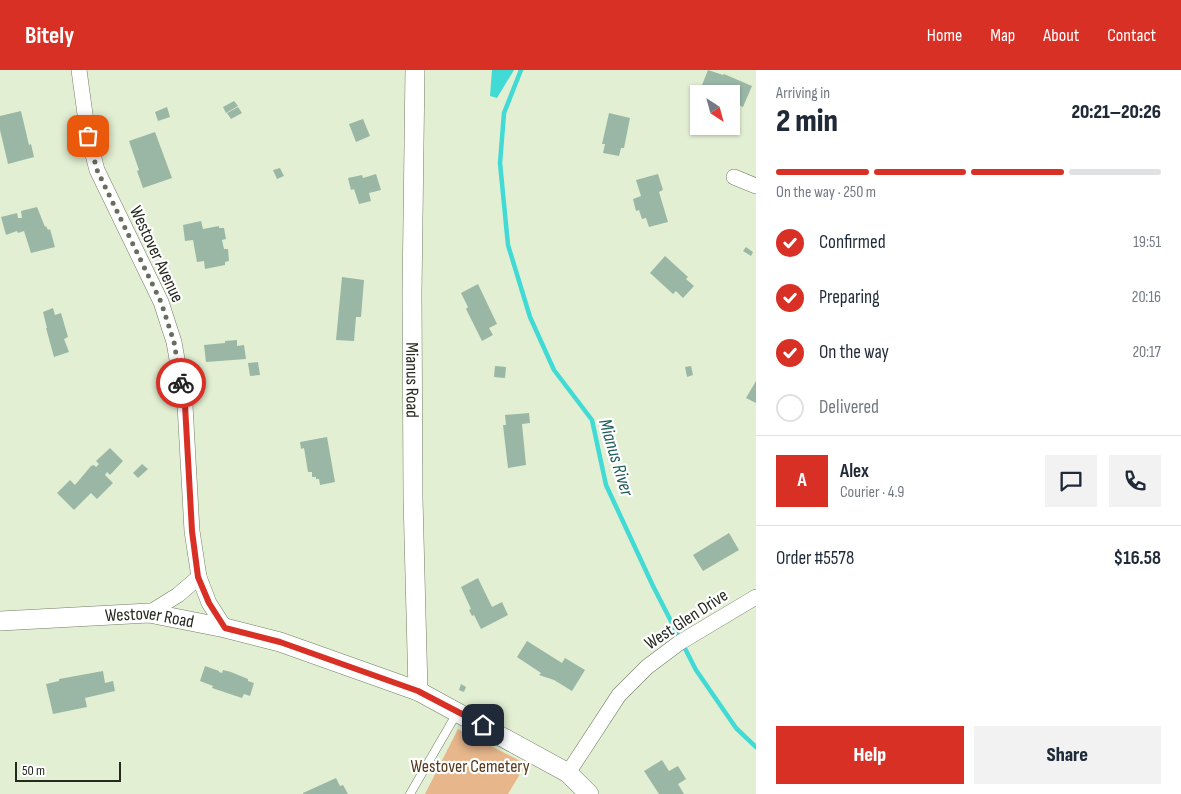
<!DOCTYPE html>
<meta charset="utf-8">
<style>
body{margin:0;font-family:"Sofia Sans Condensed",sans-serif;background:#f2f2f3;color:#1f2937;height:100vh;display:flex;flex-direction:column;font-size:19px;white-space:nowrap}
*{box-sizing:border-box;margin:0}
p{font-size:16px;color:#747a83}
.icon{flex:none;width:28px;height:28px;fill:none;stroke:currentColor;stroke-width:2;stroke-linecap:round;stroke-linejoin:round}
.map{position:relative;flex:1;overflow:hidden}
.panel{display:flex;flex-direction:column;background:#fff;width:425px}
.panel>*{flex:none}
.needle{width:32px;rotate:144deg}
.controls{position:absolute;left:690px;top:15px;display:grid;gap:10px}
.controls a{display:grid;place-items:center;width:50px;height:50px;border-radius:0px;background:#fff;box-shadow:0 1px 4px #0004;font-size:25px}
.scale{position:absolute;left:15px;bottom:12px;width:106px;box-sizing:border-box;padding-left:5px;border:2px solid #25291f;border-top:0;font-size:14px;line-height:18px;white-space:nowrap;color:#25291f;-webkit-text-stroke:4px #fff;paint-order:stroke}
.pin{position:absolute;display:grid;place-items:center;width:42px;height:42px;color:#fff;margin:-21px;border-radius:10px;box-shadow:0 2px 8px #0006}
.courier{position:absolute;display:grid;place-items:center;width:50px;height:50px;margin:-25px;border:4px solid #d93025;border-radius:50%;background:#fff;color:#222;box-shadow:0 1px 6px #0007}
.head em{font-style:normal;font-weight:800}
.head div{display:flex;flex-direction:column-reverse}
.head{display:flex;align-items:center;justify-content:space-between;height:85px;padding:0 20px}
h1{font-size:32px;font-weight:800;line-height:38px}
.bar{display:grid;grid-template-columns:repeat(4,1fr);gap:8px 5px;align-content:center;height:60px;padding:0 20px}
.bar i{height:6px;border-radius:4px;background:#e0e1e3}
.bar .on{background:#d93025}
.bar p{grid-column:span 4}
.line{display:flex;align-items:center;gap:12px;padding:0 20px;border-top:1px solid #e0e1e3}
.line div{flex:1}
.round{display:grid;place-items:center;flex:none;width:52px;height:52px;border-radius:0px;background:#f2f2f3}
ol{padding:0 20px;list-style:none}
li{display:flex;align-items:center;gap:15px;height:55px}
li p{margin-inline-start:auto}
li .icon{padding:5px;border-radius:50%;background:#d93025;color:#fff;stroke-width:4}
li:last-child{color:#747a83}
li i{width:28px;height:28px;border:2px solid #e0e1e3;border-radius:50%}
.primary-button{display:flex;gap:10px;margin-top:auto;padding:10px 20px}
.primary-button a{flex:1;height:58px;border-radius:0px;background:#d93025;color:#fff;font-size:20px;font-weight:800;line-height:58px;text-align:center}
.primary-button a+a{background:#f2f2f3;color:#1f2937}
header{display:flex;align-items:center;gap:30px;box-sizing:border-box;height:70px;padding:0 25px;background:#d93025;color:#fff}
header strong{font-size:24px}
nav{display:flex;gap:28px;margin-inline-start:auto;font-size:18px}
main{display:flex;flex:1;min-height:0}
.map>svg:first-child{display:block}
</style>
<header>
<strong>Bitely</strong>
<nav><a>Home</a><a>Map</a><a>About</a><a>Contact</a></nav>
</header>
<main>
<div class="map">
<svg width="756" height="724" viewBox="0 0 756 724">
<rect width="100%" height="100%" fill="#e2efd3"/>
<polygon fill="#e7b68b" points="458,659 526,694 508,724 425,724"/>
<polygon fill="#42dad5" points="492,0 514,0 497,28 490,26"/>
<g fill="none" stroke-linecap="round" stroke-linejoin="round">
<polyline stroke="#42dad5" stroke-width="4.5" points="521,0 504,43 500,93 508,175 530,247 554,300 592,350 606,415 653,516 696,600 736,658 756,677"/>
</g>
<g fill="#9ab7a6">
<polygon points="708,0 723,5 724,4 752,16 743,37 731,32 731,24 715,24 716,21 702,15"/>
<polygon points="234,31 238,36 226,43 223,37"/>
<polygon points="167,37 170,47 158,51 155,42"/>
<polygon points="238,37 242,43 231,49 227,43"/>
<polygon points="21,41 29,75 31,74 34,87 8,94 0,60 0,46"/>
<polygon points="609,43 630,48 624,78 621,78 619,86 603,83 605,74 602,74"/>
<polygon points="363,49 370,66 356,72 349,54"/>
<polygon points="155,62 172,108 143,118 137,101 139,100 129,71"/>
<polygon points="280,98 284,106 277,109 273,100"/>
<polygon points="376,104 381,120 369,123 371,131 359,134 354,119 351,120 348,108 362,105 363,108"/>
<polygon points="658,104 663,120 659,122 668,152 649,157 646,148 642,149 639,140 636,141 633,129 641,126 636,110"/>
<polygon points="37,137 45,157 46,156 48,160 50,159 55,177 31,183 24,161 18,163 17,161 6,165 1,147 17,143 18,148 22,148 21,141"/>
<polygon points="201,151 203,159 219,156 219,158 224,158 226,169 222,170 224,179 228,179 229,191 225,192 225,195 205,199 204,191 197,192 193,170 185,171 183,155"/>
<polygon points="746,177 753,182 751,186 743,181"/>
<polygon points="665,186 688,207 686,209 694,216 683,228 676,221 673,224 650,203"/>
<polygon points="342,207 364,210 361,247 356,247 354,271 336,270"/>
<polygon points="478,214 497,254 489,258 493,265 482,271 466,239 468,237 461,223"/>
<polygon points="53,238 55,245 61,243 68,267 64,269 69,282 54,287 46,258 47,258 43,242"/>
<polygon points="237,270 237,276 244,275 246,289 206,292 204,275 225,273 225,271"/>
<polygon points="258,292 260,305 250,306 248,293"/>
<polygon points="495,296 506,297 505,308 494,307"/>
<polygon points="691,296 693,305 687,307 685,297"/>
<polygon points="756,311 756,333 746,328"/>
<polygon points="529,343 530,353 522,354 526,395 508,398 503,355 506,355 505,345"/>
<polygon points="327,367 335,412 320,415 319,409 316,409 316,407 312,407 312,402 308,402 304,378 301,379 300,372"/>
<polygon points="110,378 123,391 110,405 107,402 105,405 113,413 97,429 91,423 74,440 57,423 70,410 75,415 91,396 94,395 96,397 99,394 96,391"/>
<polygon points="142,394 148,399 138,408 133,403"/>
<polygon points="729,463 739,480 703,501 693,485"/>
<polygon points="478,508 492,537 502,532 508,545 481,559 474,545 472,546 469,540 471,539 461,517"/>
<polygon points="527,571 562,593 565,588 585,600 572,621 554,610 539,605 541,603 517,587"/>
<polygon points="205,596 219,601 219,602 222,603 223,600 231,602 248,609 248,611 254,613 250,626 244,624 242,628 212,618 213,616 200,611"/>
<polygon points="103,601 105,613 113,611 115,621 85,628 87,637 53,644 46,614 59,611 59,609"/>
<polygon points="461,614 466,617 464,622 459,620"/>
<polygon points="662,690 669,701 678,696 686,709 678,714 684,724 659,724 644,701"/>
<polygon points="336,708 340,716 343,715 348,724 303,724 303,723"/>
</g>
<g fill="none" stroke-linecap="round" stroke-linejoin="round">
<defs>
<polyline id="service" points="410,724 457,643"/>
<g id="minor">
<polyline points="79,0 88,66 97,100 161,232 174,272 185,335 192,461 199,507 209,533 225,558"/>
<polyline points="734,107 756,116"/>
<polyline points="149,543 178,525 199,507"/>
<polyline points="568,703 619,625 647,597 679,573 756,527"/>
</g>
<g id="tertiary">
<path id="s1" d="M415 0 412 223 413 428 418 621"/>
<path id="s2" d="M0 551 149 543 225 558 280 572 418 621 568 703 589 724"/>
</g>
</defs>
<use href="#service" stroke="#727e65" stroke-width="9"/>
<use href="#minor" stroke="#727e65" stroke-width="16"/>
<use href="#tertiary" stroke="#727e65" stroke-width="20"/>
<use href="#service" stroke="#fff" stroke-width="8"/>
<use href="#minor" stroke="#fff" stroke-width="15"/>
<use href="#tertiary" stroke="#fff" stroke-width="19"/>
</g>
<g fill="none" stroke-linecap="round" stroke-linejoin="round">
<polyline stroke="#676e5e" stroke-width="5" stroke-dasharray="0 9" points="88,66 97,100 161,232 174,272 181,313"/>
<polyline stroke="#d93025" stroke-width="6" points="181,313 185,335 192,461 198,507 209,533 225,558 280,572 418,621 483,655"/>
</g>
<g text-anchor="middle" stroke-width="4.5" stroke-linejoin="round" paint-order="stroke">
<g font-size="18" fill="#25291f" stroke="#fff">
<text transform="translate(157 184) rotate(65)" y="6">Westover Avenue</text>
<text dy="6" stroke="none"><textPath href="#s1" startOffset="310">Mianus Road</textPath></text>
<text transform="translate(686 549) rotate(-33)" y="6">West Glen Drive</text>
<text dy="6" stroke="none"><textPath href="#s2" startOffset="150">Westover Road</textPath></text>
</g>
<g font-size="18" fill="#57391b" stroke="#fff">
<text x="470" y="702">Westover Cemetery</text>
</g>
<g font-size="19" font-style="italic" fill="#1f5c5a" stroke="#fff">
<text transform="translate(617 387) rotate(73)" y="7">Mianus River</text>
</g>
</g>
</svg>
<div class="controls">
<a><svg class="needle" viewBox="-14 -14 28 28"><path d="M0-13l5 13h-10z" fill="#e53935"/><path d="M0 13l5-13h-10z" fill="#747a83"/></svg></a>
</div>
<div class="scale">50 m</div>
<div class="pin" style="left:88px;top:66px;background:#ea580c"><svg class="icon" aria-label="bag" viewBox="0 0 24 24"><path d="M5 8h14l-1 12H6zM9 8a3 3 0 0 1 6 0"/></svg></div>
<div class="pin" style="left:483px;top:655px;background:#1f2937"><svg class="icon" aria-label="home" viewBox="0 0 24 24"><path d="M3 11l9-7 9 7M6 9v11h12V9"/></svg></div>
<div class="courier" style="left:181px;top:313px"><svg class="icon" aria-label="bike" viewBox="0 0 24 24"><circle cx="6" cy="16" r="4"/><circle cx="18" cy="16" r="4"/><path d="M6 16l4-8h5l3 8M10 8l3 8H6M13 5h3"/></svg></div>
</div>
<section class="panel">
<div class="head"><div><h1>2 min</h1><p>Arriving in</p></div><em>20:21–20:26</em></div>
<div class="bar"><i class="on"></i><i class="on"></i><i class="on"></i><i></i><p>On the way · 250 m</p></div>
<ol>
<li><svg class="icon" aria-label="check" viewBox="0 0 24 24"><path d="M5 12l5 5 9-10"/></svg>Confirmed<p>19:51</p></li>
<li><svg class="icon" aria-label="check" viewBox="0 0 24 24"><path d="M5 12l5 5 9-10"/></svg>Preparing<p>20:16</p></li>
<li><svg class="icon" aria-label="check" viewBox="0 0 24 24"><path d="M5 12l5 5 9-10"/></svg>On the way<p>20:17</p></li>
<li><i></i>Delivered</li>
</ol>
<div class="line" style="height:90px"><b class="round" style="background:#d93025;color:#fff">A</b><div><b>Alex</b><p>Courier · 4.9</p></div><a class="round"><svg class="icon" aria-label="chat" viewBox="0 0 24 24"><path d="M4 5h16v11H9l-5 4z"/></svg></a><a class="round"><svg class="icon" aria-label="phone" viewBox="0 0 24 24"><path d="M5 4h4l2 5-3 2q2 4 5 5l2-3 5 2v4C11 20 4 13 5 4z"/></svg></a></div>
<div class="line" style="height:65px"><div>Order #5578</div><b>$16.58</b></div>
<div class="primary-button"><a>Help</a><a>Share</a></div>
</section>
</main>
